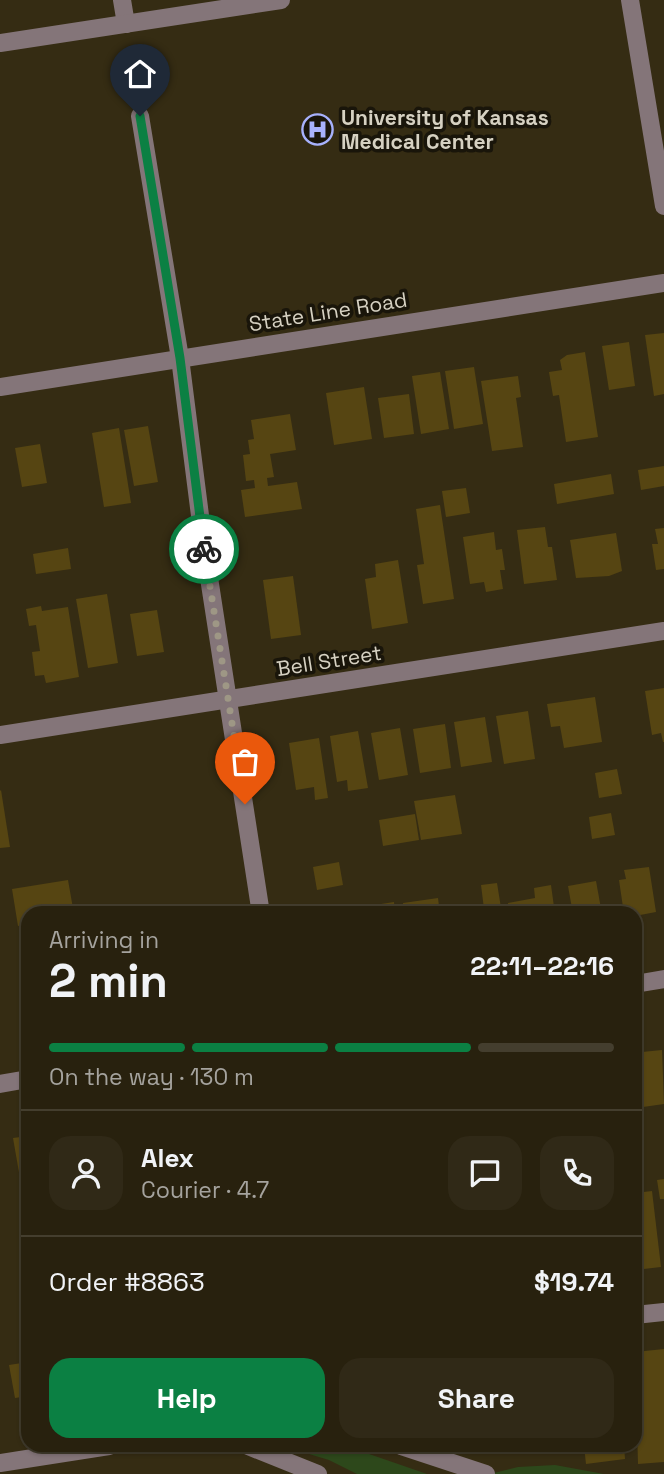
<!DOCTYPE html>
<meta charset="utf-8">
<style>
body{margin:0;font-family:"Space Grotesk",sans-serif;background:#302917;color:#f1f3f6;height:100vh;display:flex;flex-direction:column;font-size:26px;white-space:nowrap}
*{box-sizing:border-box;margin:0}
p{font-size:23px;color:#a5a39e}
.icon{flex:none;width:38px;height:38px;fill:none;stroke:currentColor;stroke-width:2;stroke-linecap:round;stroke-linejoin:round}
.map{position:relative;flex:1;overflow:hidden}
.sheet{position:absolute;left:21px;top:906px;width:621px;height:546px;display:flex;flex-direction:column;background:#28210e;border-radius:21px;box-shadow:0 2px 5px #0004,0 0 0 2px #443e2e}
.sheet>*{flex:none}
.pin{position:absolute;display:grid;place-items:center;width:60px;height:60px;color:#fff;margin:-72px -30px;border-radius:50% 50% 50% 0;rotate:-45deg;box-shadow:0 0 7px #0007}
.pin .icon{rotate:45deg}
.courier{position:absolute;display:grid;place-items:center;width:70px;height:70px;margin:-35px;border:5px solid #0b8043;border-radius:50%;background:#fff;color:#222;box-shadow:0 2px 9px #0007}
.summary em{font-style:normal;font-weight:600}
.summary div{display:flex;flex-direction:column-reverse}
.summary{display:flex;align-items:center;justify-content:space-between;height:119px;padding:0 28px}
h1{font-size:46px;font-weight:600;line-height:52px}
.bar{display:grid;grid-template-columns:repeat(4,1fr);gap:10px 7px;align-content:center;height:84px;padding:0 28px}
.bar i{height:9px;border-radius:5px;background:#443e2e}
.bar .current{background:#0b8043}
.bar p{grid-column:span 4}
.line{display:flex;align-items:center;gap:18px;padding:0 28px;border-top:2px solid #443e2e}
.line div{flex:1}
.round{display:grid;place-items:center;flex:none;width:74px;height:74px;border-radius:21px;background:#302917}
.primary-button{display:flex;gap:14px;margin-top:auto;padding:14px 28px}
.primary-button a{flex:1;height:80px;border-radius:21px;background:#0b8043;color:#fff;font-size:28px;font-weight:600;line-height:80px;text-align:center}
.primary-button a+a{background:#302917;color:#f1f3f6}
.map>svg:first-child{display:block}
</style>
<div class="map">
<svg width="664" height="1474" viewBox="0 0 664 1474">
<rect width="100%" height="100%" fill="#352c13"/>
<g fill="#2d481b">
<polygon points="296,1446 346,1446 427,1474 357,1474 329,1460 299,1451"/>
<polygon points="555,1465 604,1474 490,1474 518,1467"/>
</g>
<g fill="#564512">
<polygon points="664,333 664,394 654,396 645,335"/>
<polygon points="629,342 635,386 609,390 602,346"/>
<polygon points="585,352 598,437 566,442 559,395 553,396 549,372 562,370 560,360 567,355"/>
<polygon points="474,367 483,424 454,429 445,371"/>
<polygon points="440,372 449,429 421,434 412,376"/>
<polygon points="518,376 521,397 516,398 523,447 492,451 481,381"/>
<polygon points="364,387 372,439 334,445 326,393"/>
<polygon points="409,394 414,434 384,438 378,398"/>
<polygon points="290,414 296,450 270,454 274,477 267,478 268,486 297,482 302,509 245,517 241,490 255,488 254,480 246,481 243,455 250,454 248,440 254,439 251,420"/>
<polygon points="148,426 158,482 134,486 124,430"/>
<polygon points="119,428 131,503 104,507 92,433"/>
<polygon points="40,444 47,483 22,487 15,448"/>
<polygon points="664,466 664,486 641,490 638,470"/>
<polygon points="611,474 614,494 557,504 554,484"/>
<polygon points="466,488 470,513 446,517 442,491"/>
<polygon points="440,505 454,599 423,604 417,565 424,564 416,509"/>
<polygon points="545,527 548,547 552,547 557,580 524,584 517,530"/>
<polygon points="664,528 664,569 656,570 652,544 658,544 655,529"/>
<polygon points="494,532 496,550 502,549 505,570 500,570 503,589 486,592 484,582 470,584 463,537"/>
<polygon points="616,533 622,571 609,576 576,578 570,540"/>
<polygon points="68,548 71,569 36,574 33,554"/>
<polygon points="398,560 408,623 372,629 365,579 376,577 375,564"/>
<polygon points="293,576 301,635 271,639 263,580"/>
<polygon points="107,594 118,663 88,668 76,599"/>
<polygon points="41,606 42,611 68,607 79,677 46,683 44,675 35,676 32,652 40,651 36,625 29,626 26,609"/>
<polygon points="157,610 164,652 137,656 130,614"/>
<polygon points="664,688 664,742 663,742 661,733 652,735 645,691"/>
<polygon points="595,697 602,742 564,748 560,726 551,727 547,704"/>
<polygon points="528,711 535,759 504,764 496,716"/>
<polygon points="485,717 492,762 461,767 454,722"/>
<polygon points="445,724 451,768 420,773 413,729"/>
<polygon points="400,728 408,775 379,780 371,733"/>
<polygon points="358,731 368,788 348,791 347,780 337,782 330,736"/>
<polygon points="319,738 328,798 315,800 314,787 296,790 289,743"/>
<polygon points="617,769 622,794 599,798 595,773"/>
<polygon points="1,790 10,847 0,848 0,791"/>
<polygon points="455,795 462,834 421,840 414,801"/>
<polygon points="611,813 615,835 592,839 589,817"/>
<polygon points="415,814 419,840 383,846 379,820"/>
<polygon points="339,862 343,885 317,890 313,867"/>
<polygon points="649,867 656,912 635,916 624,914 619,880 626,879 624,870"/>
<polygon points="68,880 74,914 28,914 28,924 18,926 12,889"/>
<polygon points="596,881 602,914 573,914 568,886"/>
<polygon points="497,883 502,914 465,914 484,909 481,885"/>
<polygon points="551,885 555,914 509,914 508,903 535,898 534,888"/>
<polygon points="438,898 440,914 404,914 403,903"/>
<polygon points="394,902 395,914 370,914 368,906"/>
<polygon points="641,1043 642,1052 662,1050 664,1104 636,1108 635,1044"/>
<polygon points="28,1136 28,1182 21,1184 13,1138"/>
<polygon points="664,1179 664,1199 660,1199 657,1180"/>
<polygon points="652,1191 661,1267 635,1270 635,1193"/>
<polygon points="664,1349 664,1462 638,1464 635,1352"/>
<polygon points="28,1362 28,1396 15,1398 9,1365"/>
<polygon points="584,1446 624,1446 625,1459 586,1464"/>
</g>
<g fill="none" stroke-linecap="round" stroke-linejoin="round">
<g stroke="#847579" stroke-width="18">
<polyline points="122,0 126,24"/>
<polyline points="630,0 664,206"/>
<polyline points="0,43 281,0"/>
<polyline points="140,116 180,358 203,539 261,914"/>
<polyline points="0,387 664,283"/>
<polyline points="0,735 664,631"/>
<polyline points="635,984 664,979"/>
<polyline points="0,1084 28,1079"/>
<polyline points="635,1315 664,1312"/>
<polyline points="248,1446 318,1474"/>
<polyline points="401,1446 486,1474"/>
<polyline points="0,1463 109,1446"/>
</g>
</g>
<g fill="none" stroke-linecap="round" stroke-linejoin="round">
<polyline stroke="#9e9785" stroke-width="7" stroke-dasharray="0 12.6" points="204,549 245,804"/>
<polyline stroke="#0b8043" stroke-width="9" points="140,116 180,358 204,549"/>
</g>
<defs>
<symbol id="hospital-ring" viewBox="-11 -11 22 22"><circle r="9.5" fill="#19150a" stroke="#a7b1fc" stroke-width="1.5"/><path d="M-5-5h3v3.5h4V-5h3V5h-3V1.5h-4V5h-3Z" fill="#a7b1fc"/></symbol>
</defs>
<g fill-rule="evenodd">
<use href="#hospital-ring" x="300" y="112" width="35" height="35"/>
</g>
<g text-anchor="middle" stroke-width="7" stroke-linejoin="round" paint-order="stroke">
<g font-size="21" font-weight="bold" fill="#d6d1c2" stroke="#19150a" text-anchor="start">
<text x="341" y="125">University of Kansas<tspan x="341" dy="24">Medical Center</tspan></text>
</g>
<g font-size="21" fill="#d6d1c2" stroke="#19150a">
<text transform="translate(328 312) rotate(-9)" y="7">State Line Road</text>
<text transform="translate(329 661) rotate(-9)" y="7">Bell Street</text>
</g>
</g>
</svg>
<div class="pin" style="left:245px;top:804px;background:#ea580c"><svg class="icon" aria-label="bag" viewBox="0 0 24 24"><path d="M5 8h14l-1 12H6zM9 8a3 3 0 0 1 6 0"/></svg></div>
<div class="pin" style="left:140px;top:116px;background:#1f2937"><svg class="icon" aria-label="home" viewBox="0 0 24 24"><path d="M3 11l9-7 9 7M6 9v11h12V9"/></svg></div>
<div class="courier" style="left:204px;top:549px"><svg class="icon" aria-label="bike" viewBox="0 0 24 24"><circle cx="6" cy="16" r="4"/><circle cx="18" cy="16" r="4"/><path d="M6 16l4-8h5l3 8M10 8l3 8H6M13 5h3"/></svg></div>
<section class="sheet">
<div class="summary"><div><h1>2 min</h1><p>Arriving in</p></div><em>22:11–22:16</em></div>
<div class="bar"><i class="current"></i><i class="current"></i><i class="current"></i><i></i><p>On the way · 130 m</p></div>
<div class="line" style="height:126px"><a class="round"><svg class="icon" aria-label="person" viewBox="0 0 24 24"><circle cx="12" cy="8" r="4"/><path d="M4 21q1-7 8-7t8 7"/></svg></a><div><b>Alex</b><p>Courier · 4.7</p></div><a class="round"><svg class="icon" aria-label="chat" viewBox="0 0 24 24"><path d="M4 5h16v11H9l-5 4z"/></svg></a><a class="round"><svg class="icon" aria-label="phone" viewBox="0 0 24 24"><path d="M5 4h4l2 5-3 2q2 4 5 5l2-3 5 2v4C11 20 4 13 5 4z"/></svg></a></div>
<div class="line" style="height:91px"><div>Order #8863</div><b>$19.74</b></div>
<div class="primary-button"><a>Help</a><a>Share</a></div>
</section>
</div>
